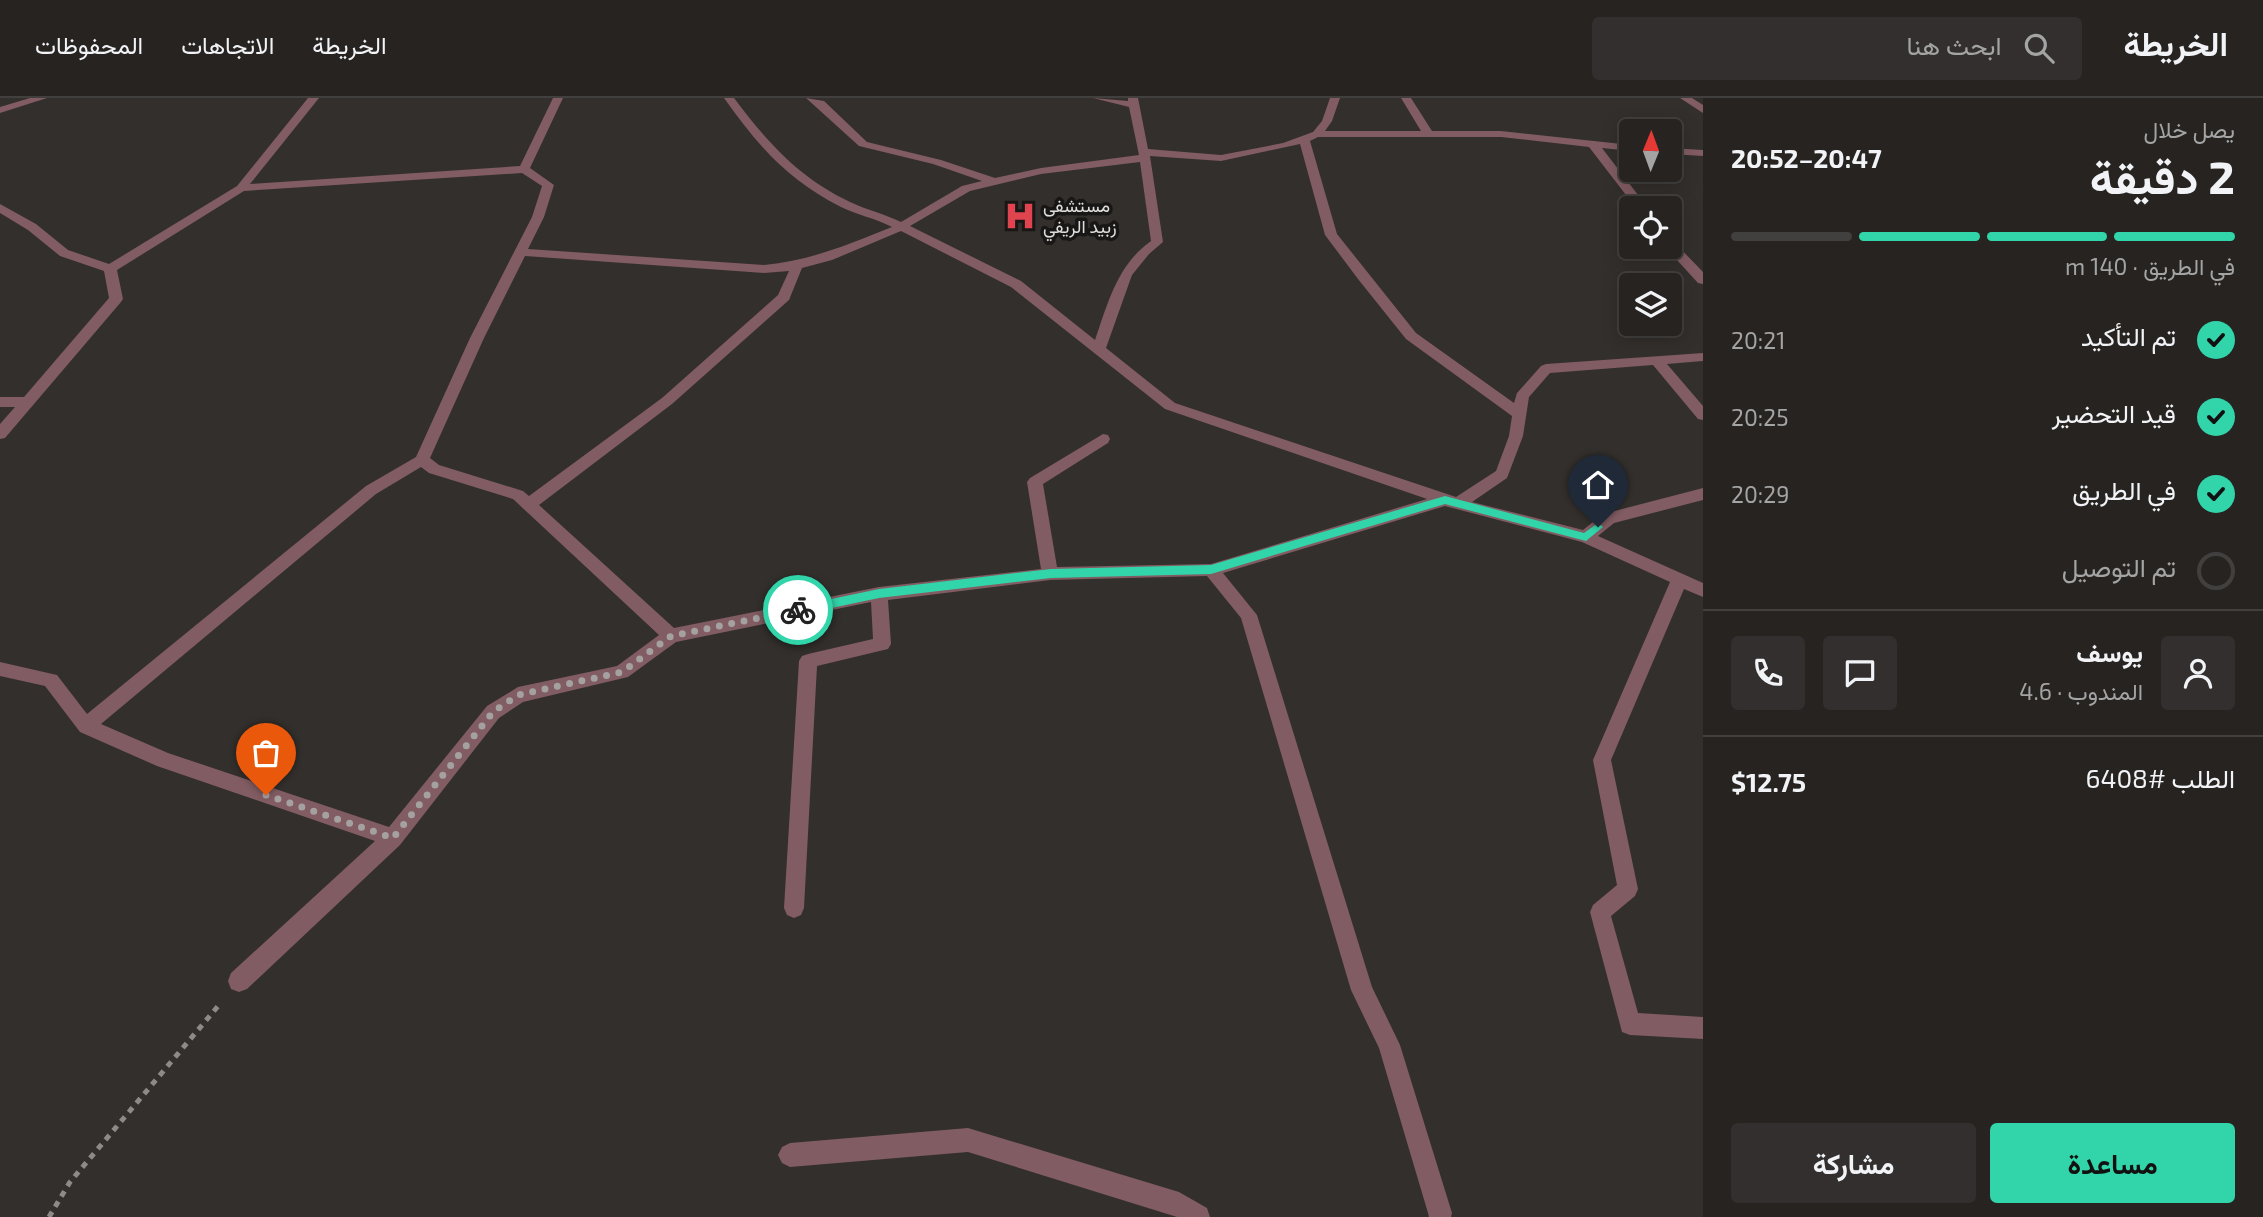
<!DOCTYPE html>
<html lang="ar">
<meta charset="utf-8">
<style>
body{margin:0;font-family:"Exo 2",Vazirmatn,sans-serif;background:#322f2e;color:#f1f3f6;direction:rtl;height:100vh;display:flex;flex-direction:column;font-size:26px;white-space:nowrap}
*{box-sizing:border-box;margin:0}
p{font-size:23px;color:#a4a4a5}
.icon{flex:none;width:38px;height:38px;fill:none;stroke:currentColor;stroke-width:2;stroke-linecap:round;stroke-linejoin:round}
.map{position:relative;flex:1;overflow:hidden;direction:ltr}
.panel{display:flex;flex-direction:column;background:#262321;width:560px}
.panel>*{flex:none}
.needle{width:46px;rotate:1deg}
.tools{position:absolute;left:1619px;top:21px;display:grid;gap:14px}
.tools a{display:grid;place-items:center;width:63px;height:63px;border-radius:7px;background:#262321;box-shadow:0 4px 18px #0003,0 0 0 2px #42403f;font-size:35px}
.pin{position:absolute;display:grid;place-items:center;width:60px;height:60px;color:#fff;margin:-72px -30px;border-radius:50% 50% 50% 0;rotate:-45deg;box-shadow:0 0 7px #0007}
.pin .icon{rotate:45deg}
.courier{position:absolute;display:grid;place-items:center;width:70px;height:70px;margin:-35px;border:5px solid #32d4a9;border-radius:50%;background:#fff;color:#222;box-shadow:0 2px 9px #0007}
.headline em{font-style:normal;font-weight:700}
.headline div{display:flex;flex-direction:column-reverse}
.headline{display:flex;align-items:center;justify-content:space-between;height:119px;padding:0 28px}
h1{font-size:46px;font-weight:700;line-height:52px}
.bar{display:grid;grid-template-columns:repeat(4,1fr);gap:10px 7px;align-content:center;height:84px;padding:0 28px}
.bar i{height:9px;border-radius:5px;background:#42403f}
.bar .on{background:#32d4a9}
.bar p{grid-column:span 4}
.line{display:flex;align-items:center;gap:18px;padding:0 28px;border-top:2px solid #42403f}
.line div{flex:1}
.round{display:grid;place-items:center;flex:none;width:74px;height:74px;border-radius:7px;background:#322f2e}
ol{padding:0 28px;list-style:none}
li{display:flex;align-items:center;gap:21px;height:77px}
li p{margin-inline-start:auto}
li .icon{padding:7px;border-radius:50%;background:#32d4a9;color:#111;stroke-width:4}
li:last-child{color:#a4a4a5}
li i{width:38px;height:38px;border:4px solid #42403f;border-radius:50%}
.button{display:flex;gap:14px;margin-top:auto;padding:14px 28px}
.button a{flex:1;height:80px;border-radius:7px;background:#32d4a9;color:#111;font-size:28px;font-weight:700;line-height:80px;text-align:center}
.button a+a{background:#322f2e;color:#f1f3f6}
header{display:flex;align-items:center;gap:42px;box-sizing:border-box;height:98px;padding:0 35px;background:#262321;border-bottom:2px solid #42403f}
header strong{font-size:33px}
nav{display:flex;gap:38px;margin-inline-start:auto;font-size:24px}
.search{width:490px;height:63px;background:#322f2e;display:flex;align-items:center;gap:18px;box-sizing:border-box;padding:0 24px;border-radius:7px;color:#a4a4a5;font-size:26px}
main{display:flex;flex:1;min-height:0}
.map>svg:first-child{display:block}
</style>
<header>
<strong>الخريطة</strong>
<div class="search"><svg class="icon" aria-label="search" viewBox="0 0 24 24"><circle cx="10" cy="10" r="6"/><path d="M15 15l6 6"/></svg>ابحث هنا</div>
<nav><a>الخريطة</a><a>الاتجاهات</a><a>المحفوظات</a></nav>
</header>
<main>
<section class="panel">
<div class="headline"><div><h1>2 دقيقة</h1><p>يصل خلال</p></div><em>20:47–20:52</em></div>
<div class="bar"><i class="on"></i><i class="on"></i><i class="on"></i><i></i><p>في الطريق · 140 m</p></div>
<ol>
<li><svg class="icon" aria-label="check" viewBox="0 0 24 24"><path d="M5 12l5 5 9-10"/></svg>تم التأكيد<p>20:21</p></li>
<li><svg class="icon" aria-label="check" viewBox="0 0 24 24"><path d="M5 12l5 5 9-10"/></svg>قيد التحضير<p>20:25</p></li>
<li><svg class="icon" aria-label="check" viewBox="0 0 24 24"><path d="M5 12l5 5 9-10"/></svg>في الطريق<p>20:29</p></li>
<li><i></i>تم التوصيل</li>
</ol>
<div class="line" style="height:126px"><a class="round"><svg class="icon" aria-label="person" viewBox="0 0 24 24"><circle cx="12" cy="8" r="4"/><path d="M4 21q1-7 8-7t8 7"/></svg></a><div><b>يوسف</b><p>المندوب · 4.6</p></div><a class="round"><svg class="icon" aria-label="chat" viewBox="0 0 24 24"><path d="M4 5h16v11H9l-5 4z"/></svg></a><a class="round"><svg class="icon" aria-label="phone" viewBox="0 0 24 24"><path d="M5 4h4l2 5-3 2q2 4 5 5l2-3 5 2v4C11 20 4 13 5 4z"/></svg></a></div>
<div class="line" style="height:91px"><div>الطلب #6408</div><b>$12.75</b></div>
<div class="button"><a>مساعدة</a><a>مشاركة</a></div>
</section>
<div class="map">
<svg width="1703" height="1119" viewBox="0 0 1703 1119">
<rect width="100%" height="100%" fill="#322f2c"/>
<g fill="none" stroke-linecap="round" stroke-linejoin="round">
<polyline stroke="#8d8a88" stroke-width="5" stroke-dasharray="6 6" stroke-linecap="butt" points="49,1119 70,1084 219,907"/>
<g fill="#815c62" fill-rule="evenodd">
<polygon points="30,0 47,0 0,15 0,9"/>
<path d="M308 0H319L250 86 520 68 553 0H563L530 70 554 87 544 119 528 151 764 167C810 163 849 146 892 129 875 120 857 117 841 109 789 83 757 47 724 0H734C767 44 799 80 850 104 867 112 885 116 901 124L962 88 982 83 933 66 859 48 806 0 824 3 867 44 941 62 995 80 1041 70 1139 57 1129 9 1093 0 1128 3V0H1138L1148 51 1221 57 1283 45 1313 34 1322 23 1330 0H1340L1332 23 1325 33H1421L1401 0H1411L1432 33H1501L1631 47V53L1602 50 1648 110H1636L1589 49 1501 39H1318L1310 43 1337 136 1416 235 1514 305 1517 295 1541 268 1546 266 1703 255V263L1667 266 1703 308V322L1698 321 1653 267 1550 275 1529 299 1523 338 1507 380 1472 404 1583 432 1603 416 1703 390V402L1614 425 1598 438 1703 485V499L1684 491 1611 662 1638 791 1635 798 1611 818 1638 915 1703 919V941L1630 937 1622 934 1590 814 1593 807 1617 787 1593 662 1670 484 1582 444 1445 408 1223 475 1257 517 1372 889 1400 947 1452 1115 1451 1119H1429L1428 1115 1379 950 1351 892 1241 520 1207 478 1050 482 888 502 891 546 888 551 817 568 804 810 801 817 794 820 787 817 784 810 799 563 802 558 808 556 873 541 871 504 676 544 628 579 523 604 499 620 400 747 247 891 239 894 231 891 228 883 231 875 375 743 157 668 80 634 45 588 0 578V564L57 577 87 616 366 388 416 359 470 240 532 119 542 88 522 75 244 93 117 172 123 201 121 204 5 340 0 341V326L15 309H0V299H24L109 200 104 173 60 158 28 132 0 115V106L36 126 68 152 109 166 237 88ZM1300 46 1325 137 1358 181 1406 241 1512 318 1509 338 1496 373 1456 399 1175 305 1106 250 1132 177 1149 156 1163 144 1150 58 1221 63ZM1140 64 1151 143C1117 167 1108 205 1095 242L1021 183 910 128 970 93 1041 76ZM901 133 1011 189 1165 311 1427 401 1211 466 1057 469 1043 386 1108 345 1110 341 1108 337 1103 336 1030 380 1027 384 1041 471 879 489 674 530 539 407 672 306 789 202 802 170 832 162ZM525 158 764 175 789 173 778 197 662 300 529 398 523 393 439 367 430 360 484 240ZM421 369 429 375 513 401 659 537 617 568 518 589 487 608 389 729 168 655 101 626 376 396Z"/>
<polygon points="1680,0 1692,0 1703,7 1703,15"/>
<polygon points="1670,50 1703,52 1703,58 1670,56"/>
<polygon points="1670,143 1674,144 1703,174 1703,186 1698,185 1666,150 1670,149"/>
<polygon points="968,1030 1179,1094 1207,1110 1210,1119 1177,1119 968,1054 790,1069 782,1065 778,1057 782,1049 790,1045"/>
</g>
</g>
<polygon fill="#32d4a9" points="1445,398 1584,435 1598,425 1603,429 1586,443 1445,406 1211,476 1051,480 879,500 798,517 793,512 798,508 879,491 1051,471 1211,467"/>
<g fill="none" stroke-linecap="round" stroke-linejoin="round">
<polyline stroke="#a4a1a0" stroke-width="7" stroke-dasharray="0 12.6" points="266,697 393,740 493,614 518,597 622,574 671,538 798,512"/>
</g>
<defs>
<symbol id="hospital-bare" viewBox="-9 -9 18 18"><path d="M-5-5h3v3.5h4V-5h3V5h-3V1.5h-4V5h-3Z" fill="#e0444e" stroke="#191716" stroke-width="2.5" paint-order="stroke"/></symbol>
</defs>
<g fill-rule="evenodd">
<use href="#hospital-bare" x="998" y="96" width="44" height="44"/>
</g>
<g text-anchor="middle" stroke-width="7" stroke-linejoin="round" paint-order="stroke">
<g font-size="18" fill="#e1dfde" stroke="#191716" text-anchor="start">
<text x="1043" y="114">مستشفى<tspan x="1043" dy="21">زبيد الريفي</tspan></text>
</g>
</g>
</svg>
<div class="tools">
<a><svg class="needle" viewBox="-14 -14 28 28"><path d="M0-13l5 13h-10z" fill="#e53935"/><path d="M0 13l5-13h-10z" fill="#a4a4a5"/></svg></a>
<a><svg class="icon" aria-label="locate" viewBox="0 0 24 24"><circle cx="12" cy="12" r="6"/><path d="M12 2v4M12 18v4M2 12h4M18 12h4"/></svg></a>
<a><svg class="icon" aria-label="layers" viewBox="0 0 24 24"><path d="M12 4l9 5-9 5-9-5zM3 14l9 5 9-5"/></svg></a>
</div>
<div class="pin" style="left:266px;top:697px;background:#ea580c"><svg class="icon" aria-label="bag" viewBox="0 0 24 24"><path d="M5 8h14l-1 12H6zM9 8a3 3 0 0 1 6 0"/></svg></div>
<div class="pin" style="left:1598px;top:429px;background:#1f2937"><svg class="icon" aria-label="home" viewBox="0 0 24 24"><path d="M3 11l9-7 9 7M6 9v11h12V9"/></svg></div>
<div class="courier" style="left:798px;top:512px"><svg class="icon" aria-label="bike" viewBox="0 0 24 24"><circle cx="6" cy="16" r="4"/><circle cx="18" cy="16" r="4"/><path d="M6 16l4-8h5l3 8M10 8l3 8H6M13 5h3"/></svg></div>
</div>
</main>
